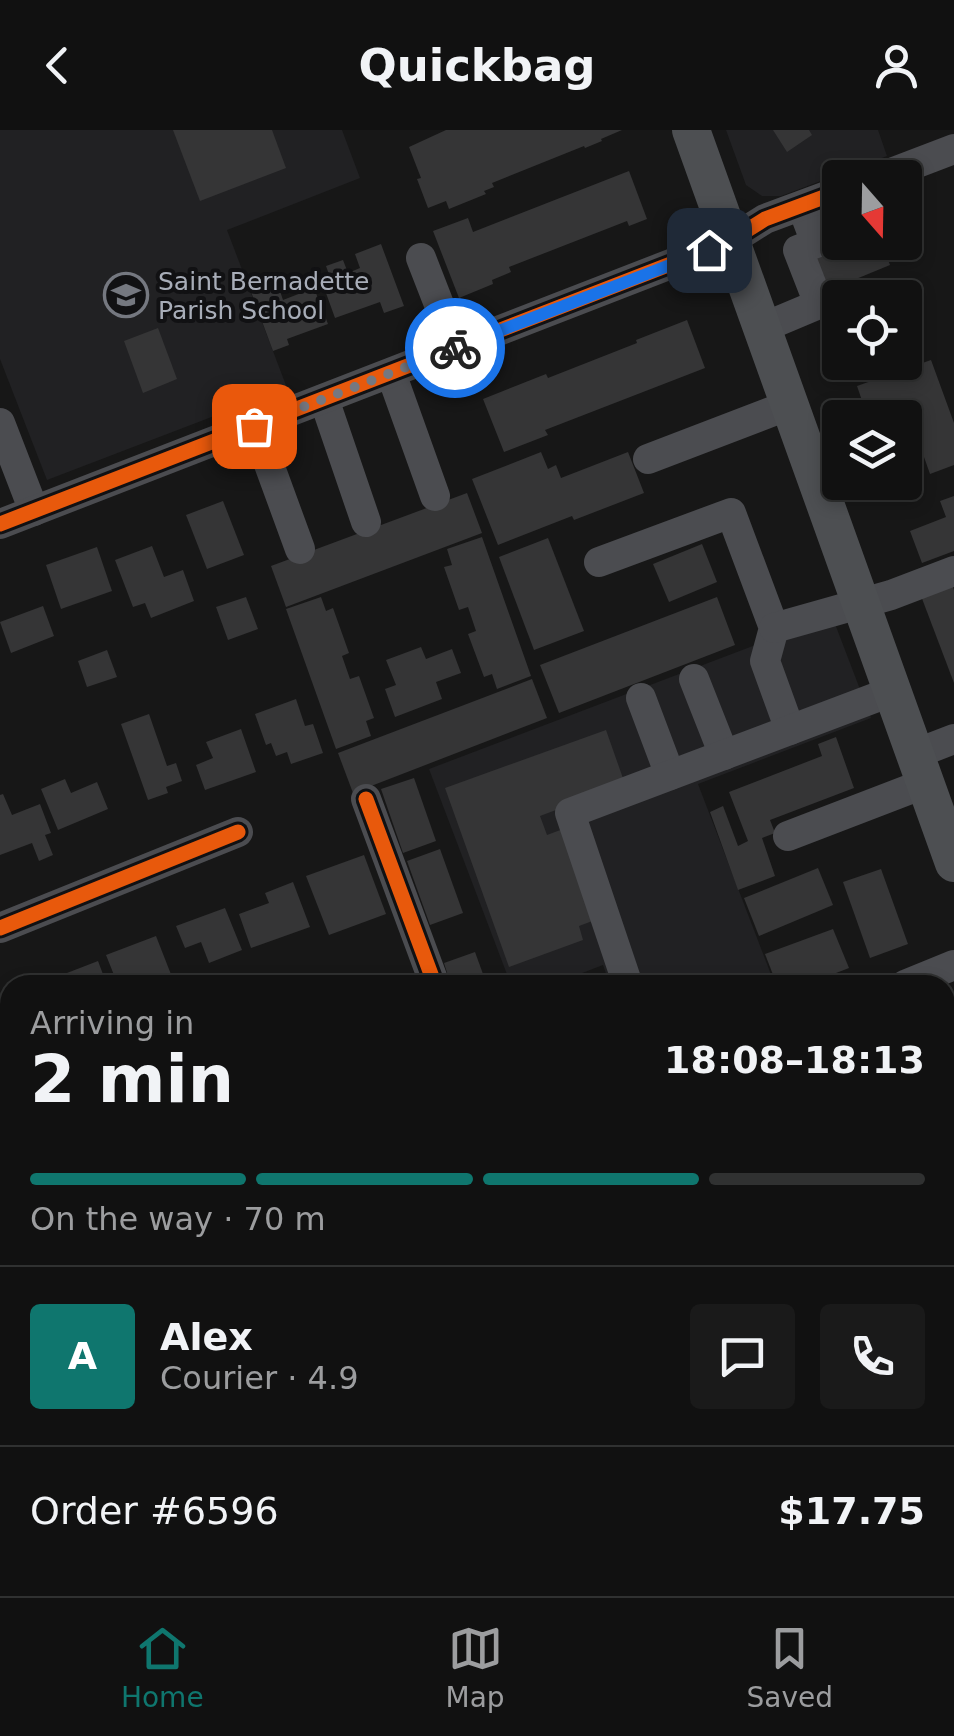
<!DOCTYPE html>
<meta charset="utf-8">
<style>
body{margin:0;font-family:"DejaVu Sans",sans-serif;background:#1a1a1a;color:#f1f3f6;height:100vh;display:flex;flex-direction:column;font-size:38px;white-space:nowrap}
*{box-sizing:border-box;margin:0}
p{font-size:32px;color:#9c9d9f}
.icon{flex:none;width:55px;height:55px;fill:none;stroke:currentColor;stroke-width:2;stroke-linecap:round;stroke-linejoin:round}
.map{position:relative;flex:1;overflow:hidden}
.panel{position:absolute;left:0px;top:845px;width:955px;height:622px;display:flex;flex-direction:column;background:#111;border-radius:30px 30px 0 0;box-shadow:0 5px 15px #0003,0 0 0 2px #303131}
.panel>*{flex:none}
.needle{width:65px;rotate:160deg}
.fabs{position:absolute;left:822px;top:30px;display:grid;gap:20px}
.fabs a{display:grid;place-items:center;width:100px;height:100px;border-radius:10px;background:#111;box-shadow:0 5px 15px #0003,0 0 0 2px #303131;font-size:50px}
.pin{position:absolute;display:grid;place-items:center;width:85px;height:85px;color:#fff;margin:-42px;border-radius:20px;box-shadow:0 5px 15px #0006}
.courier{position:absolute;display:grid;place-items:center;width:100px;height:100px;margin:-50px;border:8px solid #1a73e8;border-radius:50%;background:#fff;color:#222;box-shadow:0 2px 12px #0007}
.overview em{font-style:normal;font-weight:600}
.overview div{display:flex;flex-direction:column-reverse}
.overview{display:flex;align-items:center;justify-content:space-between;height:170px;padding:0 30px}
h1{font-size:65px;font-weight:600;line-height:75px}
.bar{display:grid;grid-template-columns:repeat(4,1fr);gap:15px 10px;align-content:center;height:120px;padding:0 30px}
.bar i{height:12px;border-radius:8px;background:#303131}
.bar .selected{background:#0f766e}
.bar p{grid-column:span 4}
.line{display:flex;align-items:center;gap:25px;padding:0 30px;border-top:2px solid #303131}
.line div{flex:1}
.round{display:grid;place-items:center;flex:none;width:105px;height:105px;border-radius:10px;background:#1a1a1a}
header{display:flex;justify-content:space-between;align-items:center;height:130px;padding:0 30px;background:#111;font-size:45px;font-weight:600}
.tabs{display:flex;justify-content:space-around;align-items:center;height:140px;border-top:2px solid #303131;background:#111;font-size:28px;color:#9c9d9f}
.tabs a{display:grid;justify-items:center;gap:5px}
.tabs .selected{color:#0f766e}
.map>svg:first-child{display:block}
</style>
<header><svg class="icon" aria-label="back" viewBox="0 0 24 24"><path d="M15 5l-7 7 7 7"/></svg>Quickbag<svg class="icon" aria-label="person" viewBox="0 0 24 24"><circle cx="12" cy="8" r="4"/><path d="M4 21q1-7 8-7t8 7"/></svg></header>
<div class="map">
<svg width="954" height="1466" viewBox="0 0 954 1466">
<rect width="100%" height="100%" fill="#171717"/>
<g fill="#212123">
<polygon points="0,0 342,0 360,48 227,100 287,258 47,350 0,229"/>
<polygon points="726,0 878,0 887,26 781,66 762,66 746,55"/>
<polygon points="832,486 871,588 698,654 775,855 610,855 603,835 551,855 511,855 429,639"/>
</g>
<g fill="#353536">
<polygon points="173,0 272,0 286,38 200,71"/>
<polygon points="446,0 622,0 601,9 602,11 585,18 584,16 492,53 494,57 484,61 486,64 449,79 446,71 428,78 417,49 421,48 409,17"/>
<polygon points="773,0 809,0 812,5 787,22"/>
<polygon points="629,41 647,89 629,96 627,91 509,137 511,142 492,150 493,154 459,168 433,101 468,88 473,102"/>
<polygon points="849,112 881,112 890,135 822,163 808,129"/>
<polygon points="381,114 404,176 384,183 380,172 335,188 322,152 331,150 326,136 343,130 348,143 360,138 355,124"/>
<polygon points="276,149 283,170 314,158 328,194 287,209 289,215 273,221 250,159"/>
<polygon points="840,186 840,219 829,191"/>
<polygon points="687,190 705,238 545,300 548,305 504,322 483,269 546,244 548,248 637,213 636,210"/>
<polygon points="158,198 177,249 143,263 124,211"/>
<polygon points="931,230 954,293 954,335 930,344 906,276 875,288 868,288 857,256"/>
<polygon points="862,232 887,232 887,233 865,241"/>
<polygon points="541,322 548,339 556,335 561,348 628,322 644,363 574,390 572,386 498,415 472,349"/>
<polygon points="467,363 482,403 286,477 271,436"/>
<polygon points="954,366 954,421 922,433 910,401 946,387 940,371"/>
<polygon points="223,371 244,425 207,439 186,385"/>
<polygon points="482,407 531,546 497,559 492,544 484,547 468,504 476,501 468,477 459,480 444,437 452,435 447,419"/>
<polygon points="548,408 584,501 534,520 499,427"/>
<polygon points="702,414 717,452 669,472 653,434"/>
<polygon points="152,416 164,447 183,440 194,471 151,488 145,473 133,477 115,430"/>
<polygon points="97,417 112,461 61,479 46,435"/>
<polygon points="949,446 954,460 954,553 918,458"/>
<polygon points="246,467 258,499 228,510 216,477"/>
<polygon points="321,467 326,481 333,478 349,523 342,526 350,549 359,546 374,588 366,591 371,606 336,619 286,479"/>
<polygon points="717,467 735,515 559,583 540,535"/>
<polygon points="43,476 54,506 11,523 0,492"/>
<polygon points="421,517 426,529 452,519 461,543 436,552 442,569 395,587 385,559 396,555 386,530"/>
<polygon points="107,520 117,547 87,557 78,531"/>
<polygon points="532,549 547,588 353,663 338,623"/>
<polygon points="296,569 305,596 313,594 323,623 291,634 287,622 276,626 271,613 266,615 255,584"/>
<polygon points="149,584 167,636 176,633 182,651 166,657 168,663 148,670 121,594"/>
<polygon points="241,599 256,642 205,660 196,635 213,628 206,612"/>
<polygon points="606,600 625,654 540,686 547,705 563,699 595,790 579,796 583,810 509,837 445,658"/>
<polygon points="836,607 854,658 770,690 775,703 762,708 775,746 738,760 710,682 723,676 738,716 748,711 729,662 822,626 818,614"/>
<polygon points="414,648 436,711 403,723 381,659"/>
<polygon points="65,649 71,663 97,652 108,679 58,700 41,659"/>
<polygon points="3,664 12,685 40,674 51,703 45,705 53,725 39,731 32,713 0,725 0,665"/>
<polygon points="440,719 463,783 430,795 407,731"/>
<polygon points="364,725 386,784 329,805 306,746"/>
<polygon points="818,738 833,775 759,806 744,768"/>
<polygon points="881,739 908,814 870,828 843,752"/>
<polygon points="293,752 310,797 251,818 239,784 269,773 265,763"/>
<polygon points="225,778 242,820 209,833 201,812 185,818 176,796"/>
<polygon points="833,799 849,838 805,855 777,855 765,824"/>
<polygon points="156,806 172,847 152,855 118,855 106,825"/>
<polygon points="475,822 487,855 451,855 444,833"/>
<polygon points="98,831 107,855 36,855"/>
<polygon points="10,865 10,902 0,906 0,869"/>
<polygon points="954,1001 954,1026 945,1030 945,1004"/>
<polygon points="954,1039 954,1068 945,1042"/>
<polygon points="10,1099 10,1138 0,1142 0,1102"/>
<polygon points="954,1138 954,1238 945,1215 945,1142"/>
<polygon points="10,1316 10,1365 0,1369 0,1320"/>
<polygon points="954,1411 954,1466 934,1466 931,1458 945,1458 945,1414"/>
<polygon points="451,1458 528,1458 531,1464 455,1466"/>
<polygon points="675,1458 698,1458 678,1465"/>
</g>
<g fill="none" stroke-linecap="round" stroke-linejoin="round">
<g stroke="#4b4c50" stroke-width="30">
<polyline points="878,48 954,19"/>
<polyline points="421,128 456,218"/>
<polyline points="762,198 819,174 798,120 816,113 802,76"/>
<polyline points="391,243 435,366"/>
<polyline points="324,269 366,392"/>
<polyline points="0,293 34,381"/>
<polyline points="255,296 300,419"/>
<polyline points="648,329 789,275"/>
<polyline points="0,394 730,111 765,89 840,61"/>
<polyline points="599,432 731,383 774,498 765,531 790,600"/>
<polyline points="774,498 891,465 954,441"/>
<polyline points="694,549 724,625"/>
<polyline points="641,568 670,645"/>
<polyline points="915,624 954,609"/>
<polyline points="366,669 435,855"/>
<polyline points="788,706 926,653"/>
<polyline points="0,798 238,702"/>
<polyline points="628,855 570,683 893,561"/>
<polyline points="905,855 954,835"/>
<polyline points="0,1200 10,1196"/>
<polyline points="890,1458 893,1466"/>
</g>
<polyline stroke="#4d4f52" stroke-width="38" points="691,0 954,733"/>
<defs>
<g id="cycleway">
<polyline points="0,394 730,111 765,89 840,61"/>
<polyline points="366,669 435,855"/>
<polyline points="0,798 238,702"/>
</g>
</defs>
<use href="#cycleway" stroke="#111113" stroke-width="21"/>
<use href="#cycleway" stroke="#e8590c" stroke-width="15"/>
</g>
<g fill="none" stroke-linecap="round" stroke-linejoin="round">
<polyline stroke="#757880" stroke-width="10" stroke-dasharray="0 18" points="254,296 455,218"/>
<polyline stroke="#1a73e8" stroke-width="12" points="455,218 709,120"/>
</g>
<defs>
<symbol id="school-ring" viewBox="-11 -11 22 22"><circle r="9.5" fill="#111113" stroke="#757880" stroke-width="1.5"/><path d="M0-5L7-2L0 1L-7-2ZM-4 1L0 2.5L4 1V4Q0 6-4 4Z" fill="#757880"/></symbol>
</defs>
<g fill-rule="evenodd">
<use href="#school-ring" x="101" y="140" width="50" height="50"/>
</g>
<g text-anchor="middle" stroke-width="8" stroke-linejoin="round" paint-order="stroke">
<g font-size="25" fill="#a8adb8" stroke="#111113" text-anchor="start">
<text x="158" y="160">Saint Bernadette<tspan x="158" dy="29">Parish School</tspan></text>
</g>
</g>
</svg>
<div class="fabs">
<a><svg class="needle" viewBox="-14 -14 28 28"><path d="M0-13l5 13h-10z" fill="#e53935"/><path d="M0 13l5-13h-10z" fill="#9c9d9f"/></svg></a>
<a><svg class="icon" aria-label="locate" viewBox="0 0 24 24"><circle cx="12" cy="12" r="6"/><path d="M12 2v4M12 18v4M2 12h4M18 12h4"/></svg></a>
<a><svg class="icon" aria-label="layers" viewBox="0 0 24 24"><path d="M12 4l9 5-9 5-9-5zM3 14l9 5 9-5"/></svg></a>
</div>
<div class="pin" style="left:254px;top:296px;background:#ea580c"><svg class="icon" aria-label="bag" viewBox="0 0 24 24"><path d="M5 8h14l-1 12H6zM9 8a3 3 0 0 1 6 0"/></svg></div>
<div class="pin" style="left:709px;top:120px;background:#1f2937"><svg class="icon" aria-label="home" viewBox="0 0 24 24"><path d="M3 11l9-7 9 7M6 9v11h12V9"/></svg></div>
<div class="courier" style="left:455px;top:218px"><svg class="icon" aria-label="bike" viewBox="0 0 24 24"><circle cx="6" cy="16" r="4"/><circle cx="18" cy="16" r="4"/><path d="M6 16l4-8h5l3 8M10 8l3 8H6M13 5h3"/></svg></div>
<section class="panel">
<div class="overview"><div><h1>2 min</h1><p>Arriving in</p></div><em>18:08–18:13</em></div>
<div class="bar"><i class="selected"></i><i class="selected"></i><i class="selected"></i><i></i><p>On the way · 70 m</p></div>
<div class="line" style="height:180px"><b class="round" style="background:#0f766e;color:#fff">A</b><div><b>Alex</b><p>Courier · 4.9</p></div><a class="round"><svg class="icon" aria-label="chat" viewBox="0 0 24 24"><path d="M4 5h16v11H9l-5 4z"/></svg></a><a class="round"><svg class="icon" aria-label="phone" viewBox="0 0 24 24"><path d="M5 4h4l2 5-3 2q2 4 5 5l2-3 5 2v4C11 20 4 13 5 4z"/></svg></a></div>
<div class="line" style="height:130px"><div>Order #6596</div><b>$17.75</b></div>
</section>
</div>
<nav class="tabs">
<a class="selected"><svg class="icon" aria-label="home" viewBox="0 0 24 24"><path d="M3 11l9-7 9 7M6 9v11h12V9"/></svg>Home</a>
<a><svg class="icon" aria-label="map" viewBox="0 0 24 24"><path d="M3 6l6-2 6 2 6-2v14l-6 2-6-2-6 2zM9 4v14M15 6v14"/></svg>Map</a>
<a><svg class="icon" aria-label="saved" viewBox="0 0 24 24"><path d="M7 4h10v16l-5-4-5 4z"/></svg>Saved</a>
</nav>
